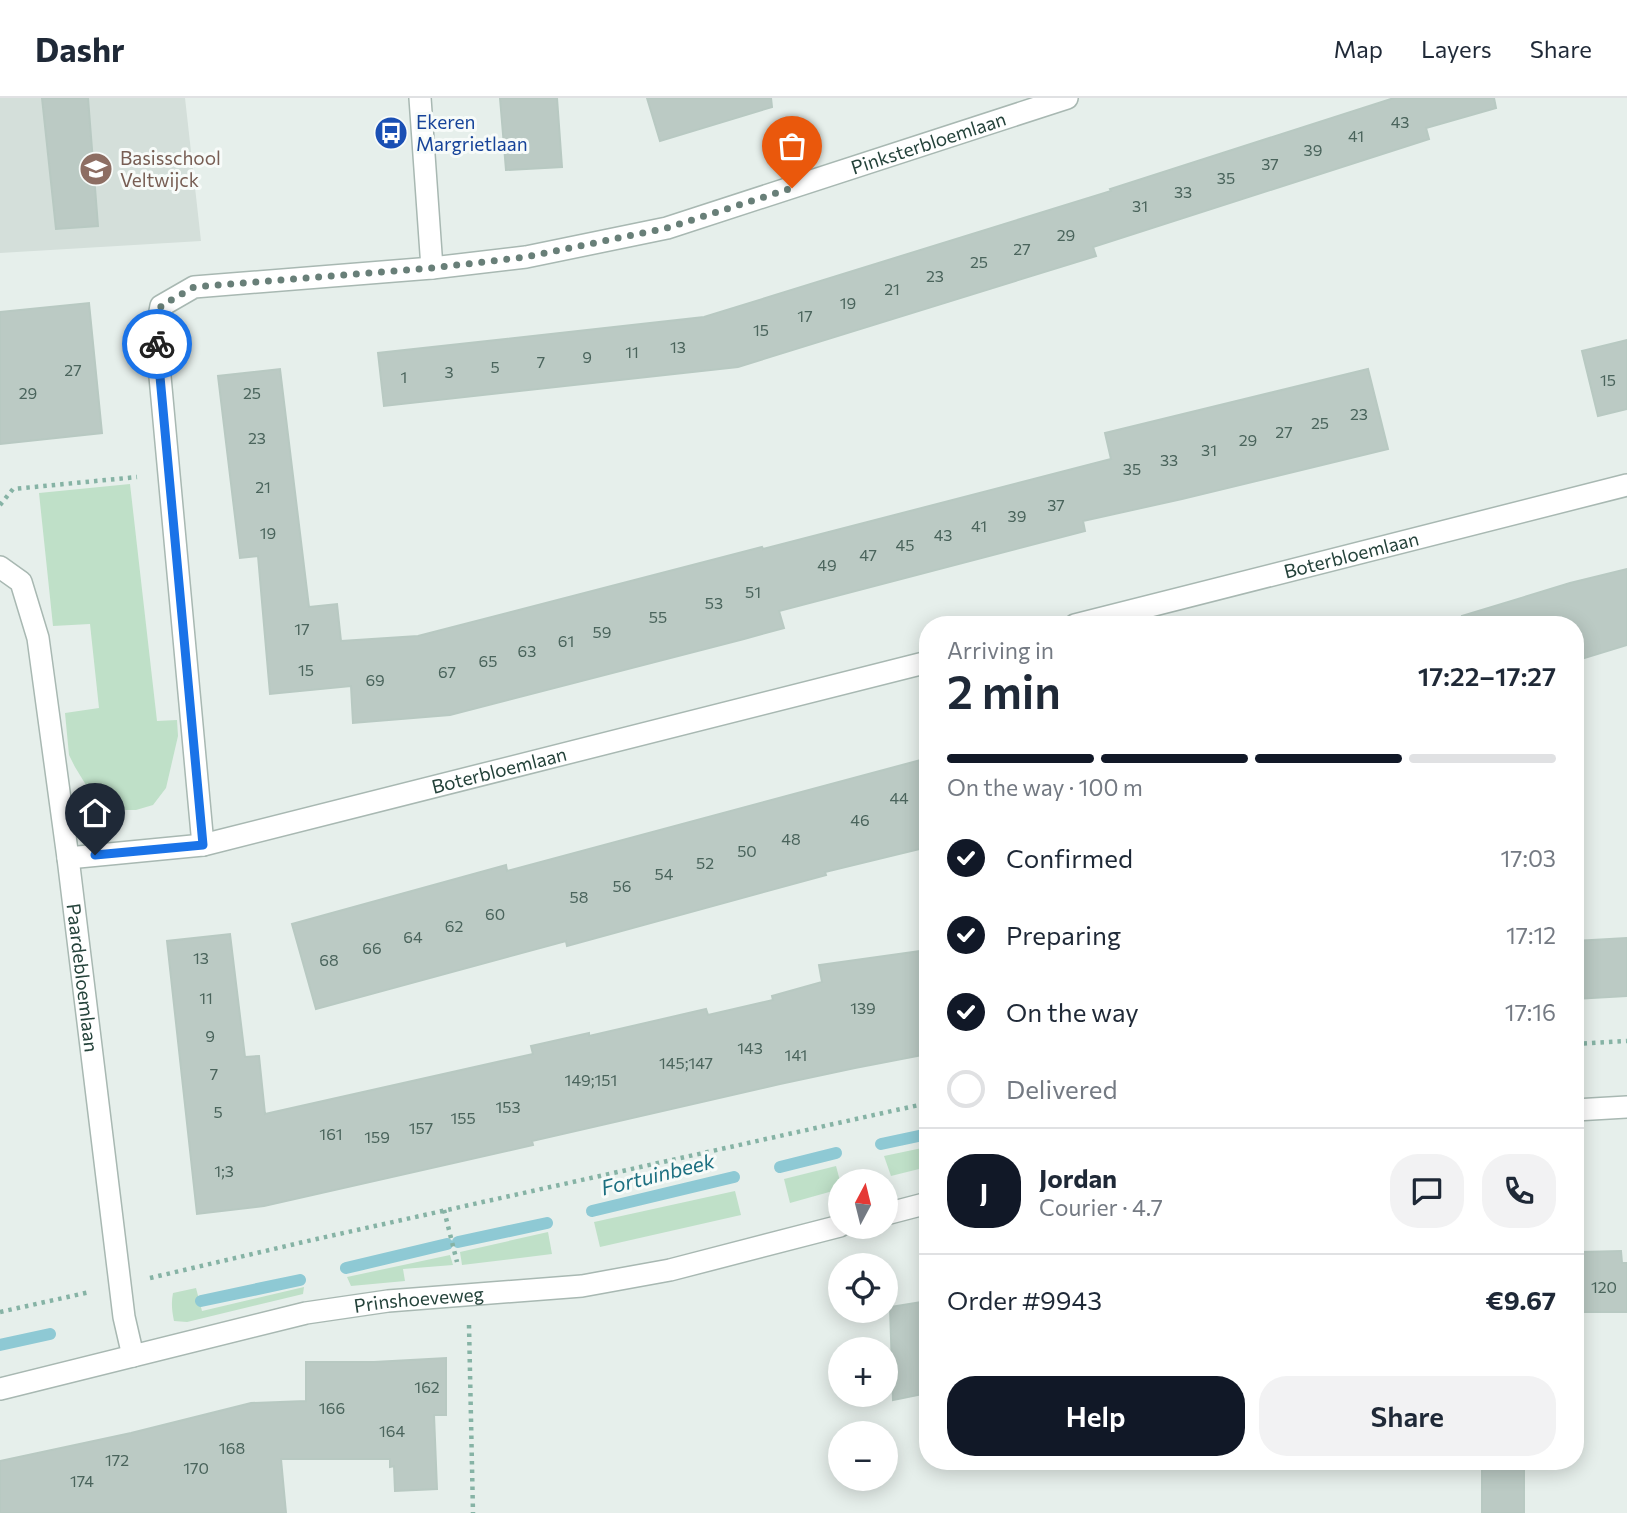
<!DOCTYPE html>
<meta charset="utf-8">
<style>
body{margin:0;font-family:Commissioner,sans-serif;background:#f2f2f3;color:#1f2937;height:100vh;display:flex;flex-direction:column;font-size:26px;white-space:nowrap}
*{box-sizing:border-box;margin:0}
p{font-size:23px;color:#747a83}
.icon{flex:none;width:38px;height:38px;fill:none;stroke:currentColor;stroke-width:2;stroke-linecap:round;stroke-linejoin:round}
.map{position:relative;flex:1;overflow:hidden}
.drawer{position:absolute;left:919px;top:518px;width:665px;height:854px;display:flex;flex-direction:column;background:#fff;border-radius:28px;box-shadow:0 4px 18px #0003}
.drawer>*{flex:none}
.needle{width:46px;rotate:7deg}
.controls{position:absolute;left:828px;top:1071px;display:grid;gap:14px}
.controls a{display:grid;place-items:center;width:70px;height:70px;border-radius:50%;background:#fff;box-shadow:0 4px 18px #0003;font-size:35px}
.pin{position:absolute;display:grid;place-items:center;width:60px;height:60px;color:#fff;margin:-72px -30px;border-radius:50% 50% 50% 0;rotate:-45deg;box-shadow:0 0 7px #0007}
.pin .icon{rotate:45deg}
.courier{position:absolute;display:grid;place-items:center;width:70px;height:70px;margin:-35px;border:5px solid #1a73e8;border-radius:50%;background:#fff;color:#222;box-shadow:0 2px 9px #0007}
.summary em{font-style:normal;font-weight:600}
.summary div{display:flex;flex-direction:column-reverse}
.summary{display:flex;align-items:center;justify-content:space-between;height:119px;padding:0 28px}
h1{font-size:46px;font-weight:600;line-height:52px}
.bar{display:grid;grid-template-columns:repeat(4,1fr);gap:10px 7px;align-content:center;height:84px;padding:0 28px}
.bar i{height:9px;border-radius:5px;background:#e0e1e3}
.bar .on{background:#111827}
.bar p{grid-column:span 4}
.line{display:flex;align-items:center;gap:18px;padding:0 28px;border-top:2px solid #e0e1e3}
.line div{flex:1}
.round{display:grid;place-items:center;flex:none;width:74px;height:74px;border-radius:28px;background:#f2f2f3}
ol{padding:0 28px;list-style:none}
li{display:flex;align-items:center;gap:21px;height:77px}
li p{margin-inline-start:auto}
li .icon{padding:7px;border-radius:50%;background:#111827;color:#fff;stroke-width:4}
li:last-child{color:#747a83}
li i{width:38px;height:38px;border:4px solid #e0e1e3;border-radius:50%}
.cta{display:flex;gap:14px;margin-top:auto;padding:14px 28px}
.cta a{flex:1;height:80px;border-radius:28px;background:#111827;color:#fff;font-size:28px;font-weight:600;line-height:80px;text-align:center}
.cta a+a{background:#f2f2f3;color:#1f2937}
header{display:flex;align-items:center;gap:42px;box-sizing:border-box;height:98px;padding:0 35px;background:#fff;border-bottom:2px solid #e0e1e3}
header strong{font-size:33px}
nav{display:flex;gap:38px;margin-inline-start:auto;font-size:24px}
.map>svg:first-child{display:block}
</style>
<header>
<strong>Dashr</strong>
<nav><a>Map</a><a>Layers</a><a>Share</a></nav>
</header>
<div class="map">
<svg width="1627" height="1415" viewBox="0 0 1627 1415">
<rect width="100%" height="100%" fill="#e6efeb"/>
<polygon fill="#d4dfda" points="0,0 185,0 201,143 0,155"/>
<g fill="#bfe0c8">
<polygon points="130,386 157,623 177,622 178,638 166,690 153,707 136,712 118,712 102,704 86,687 75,669 69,657 65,615 99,610 90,526 53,528 39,395"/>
<polygon points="927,1049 927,1069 891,1078 884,1058"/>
<polygon points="836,1068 840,1083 840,1091 790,1105 784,1081"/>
<polygon points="735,1093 741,1117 600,1149 594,1124"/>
<polygon points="548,1134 552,1156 462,1167 460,1154"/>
<polygon points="450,1157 453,1167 403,1171 405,1183 351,1188 347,1179"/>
<path d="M304 1189 303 1196 187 1224 174 1223C172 1213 171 1205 173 1195L196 1190 202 1213Z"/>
</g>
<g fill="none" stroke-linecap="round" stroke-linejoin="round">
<g stroke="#8ec9d4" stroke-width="12">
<polyline points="881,1046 928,1036"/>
<polyline points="780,1069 836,1055"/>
<polyline points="592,1113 734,1079"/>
<polyline points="458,1144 547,1125"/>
<polyline points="346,1170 447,1146"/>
<polyline points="201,1203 300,1182"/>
<polyline points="0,1247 50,1236"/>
</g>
</g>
<g fill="#bbcac4" stroke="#b8c9c2" stroke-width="2">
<polygon points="42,0 88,0 98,128 56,131"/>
<polygon points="500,0 557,0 562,69 506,72"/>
<polygon points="647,0 771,0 772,9 660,43"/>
<polygon points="1394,0 1494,0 1496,10 1426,30 1429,41 1093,149 1096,158 738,269 384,308 378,255 704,219 1111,93 1110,91"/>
<polygon points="89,205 102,335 0,346 0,214"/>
<polygon points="1627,242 1627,311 1598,318 1582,253"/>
<polygon points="280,271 309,509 337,506 341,543 418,538 762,449 763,451 1111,361 1105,335 1368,271 1388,351 1182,401 1083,423 1085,433 779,513 784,530 744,541 450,617 353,625 351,588 270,596 258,458 240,460 218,278"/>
<polygon points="1627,471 1627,547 1575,563 1575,527 1464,527 1462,518 1570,485"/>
<polygon points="928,660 928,749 825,774 826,777 567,848 566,843 316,911 292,826 506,767 507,773"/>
<polygon points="230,836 245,959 259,958 265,1016 533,956 531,948 589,935 589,938 706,911 708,917 773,902 772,898 822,884 819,867 928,852 928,956 855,970 780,986 532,1043 533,1047 264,1108 197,1116 167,843"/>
<polygon points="1627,840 1627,898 1575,901 1575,843"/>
<polygon points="1621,1153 1622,1165 1627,1165 1627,1214 1580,1214 1580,1154"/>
<polygon points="928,1203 928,1295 893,1302 890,1209"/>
<polygon points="446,1260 446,1317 434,1317 437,1391 395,1393 394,1368 390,1369 390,1361 281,1361 286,1415 0,1415 0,1363 131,1335 251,1305 306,1303 306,1264 374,1264"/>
<rect x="1482" y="1363" width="42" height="52"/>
</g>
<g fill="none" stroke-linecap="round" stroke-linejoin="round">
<defs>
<g id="minor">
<polyline points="420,0 432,170"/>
<path id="s1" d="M0 469 21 484 38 540 68 760 124 1219 133 1258"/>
<path id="s2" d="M1075 527 1627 387"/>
<path id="s3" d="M203 747 156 235 161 208 194 189 432 170 526 159 667 130 1067 0"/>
<path id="s4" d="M68 760 203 747 928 564"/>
<polyline points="1575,1012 1627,1009"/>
<polyline points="886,1116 928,1105"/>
<path id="s5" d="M0 1291 306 1215 388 1203 582 1188 670 1172 840 1128"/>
</g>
</defs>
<use href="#minor" stroke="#a8b8b2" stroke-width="24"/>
<g stroke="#86b3a5" stroke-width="4.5" stroke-dasharray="3.5 5" stroke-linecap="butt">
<polyline points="0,407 13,391 137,379"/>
<polyline points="1575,946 1627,943"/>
<polyline points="444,1112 457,1164"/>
<polyline points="150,1180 312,1142 928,1005"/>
<polyline points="0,1214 90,1194"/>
<polyline points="469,1227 473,1415"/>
</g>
<use href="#minor" stroke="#fff" stroke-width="21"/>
</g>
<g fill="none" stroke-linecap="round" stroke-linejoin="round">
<polyline stroke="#687f78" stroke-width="7" stroke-dasharray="0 12.6" points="157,246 156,235 161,208 194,189 432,170 526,159 667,130 792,90"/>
<polyline stroke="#1a73e8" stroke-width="9" points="95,757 203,747 157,246"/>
</g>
<defs>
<symbol id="bus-disc" viewBox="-11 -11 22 22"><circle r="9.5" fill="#1a4fb4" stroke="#f7fbf9"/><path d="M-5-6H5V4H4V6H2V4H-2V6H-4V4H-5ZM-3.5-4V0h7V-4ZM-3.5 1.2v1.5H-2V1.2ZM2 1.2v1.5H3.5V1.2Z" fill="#fff"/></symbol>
<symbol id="school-disc" viewBox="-11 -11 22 22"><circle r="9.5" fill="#8d6e63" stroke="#f7fbf9"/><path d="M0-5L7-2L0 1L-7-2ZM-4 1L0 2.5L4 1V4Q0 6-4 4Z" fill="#fff"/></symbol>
</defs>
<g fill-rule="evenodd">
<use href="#bus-disc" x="372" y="16" width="38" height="38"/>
<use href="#school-disc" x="77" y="52" width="38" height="38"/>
</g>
<g text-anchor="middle" stroke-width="6" stroke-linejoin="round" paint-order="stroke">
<g font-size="16" fill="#4a645c">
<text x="1400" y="30">43</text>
<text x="1356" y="44">41</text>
<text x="1313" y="58">39</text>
<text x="1270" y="72">37</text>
<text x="1226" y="86">35</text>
<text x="1183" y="100">33</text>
<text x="1140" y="114">31</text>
<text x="1066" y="143">29</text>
<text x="1022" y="157">27</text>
<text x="979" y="170">25</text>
<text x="935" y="184">23</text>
<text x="892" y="197">21</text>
<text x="848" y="211">19</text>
<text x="805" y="224">17</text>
<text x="761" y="238">15</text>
<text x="678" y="255">13</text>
<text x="632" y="260">11</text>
<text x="587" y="265">9</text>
<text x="541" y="270">7</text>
<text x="495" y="275">5</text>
<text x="73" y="278">27</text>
<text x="449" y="280">3</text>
<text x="404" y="285">1</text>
<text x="1608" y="288">15</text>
<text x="28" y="301">29</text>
<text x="252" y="301">25</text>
<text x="1359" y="322">23</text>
<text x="1320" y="331">25</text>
<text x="1284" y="340">27</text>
<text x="257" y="346">23</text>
<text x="1248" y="348">29</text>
<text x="1209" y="358">31</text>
<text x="1169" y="368">33</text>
<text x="1132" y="377">35</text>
<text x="263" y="395">21</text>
<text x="1056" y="413">37</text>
<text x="1017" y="424">39</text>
<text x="979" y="434">41</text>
<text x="268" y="441">19</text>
<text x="943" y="443">43</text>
<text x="905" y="453">45</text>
<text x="868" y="463">47</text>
<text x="827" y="473">49</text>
<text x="753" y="500">51</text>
<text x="714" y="511">53</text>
<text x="658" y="525">55</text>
<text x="302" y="537">17</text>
<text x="602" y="540">59</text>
<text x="566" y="549">61</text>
<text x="527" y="559">63</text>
<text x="488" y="569">65</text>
<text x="306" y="578">15</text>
<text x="447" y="580">67</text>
<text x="375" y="588">69</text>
<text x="899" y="706">44</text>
<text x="860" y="728">46</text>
<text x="791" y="747">48</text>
<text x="747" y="759">50</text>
<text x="705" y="771">52</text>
<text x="664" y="782">54</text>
<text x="622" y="794">56</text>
<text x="579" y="805">58</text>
<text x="495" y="822">60</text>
<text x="454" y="834">62</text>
<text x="413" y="845">64</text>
<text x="372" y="856">66</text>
<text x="201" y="866">13</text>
<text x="329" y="868">68</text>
<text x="206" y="906">11</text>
<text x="863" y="916">139</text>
<text x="210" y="944">9</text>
<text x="750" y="956">143</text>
<text x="796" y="963">141</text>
<text x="686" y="971">145;147</text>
<text x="214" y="982">7</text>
<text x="591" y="988">149;151</text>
<text x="508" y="1015">153</text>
<text x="218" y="1020">5</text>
<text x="463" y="1026">155</text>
<text x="421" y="1036">157</text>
<text x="331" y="1042">161</text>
<text x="377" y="1045">159</text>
<text x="224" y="1079">1;3</text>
<text x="1604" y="1195">120</text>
<text x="427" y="1295">162</text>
<text x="332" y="1316">166</text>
<text x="392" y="1339">164</text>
<text x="232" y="1356">168</text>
<text x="117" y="1368">172</text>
<text x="196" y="1376">170</text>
<text x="82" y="1389">174</text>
</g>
<g font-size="19" fill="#164399" stroke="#f7fbf9" text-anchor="start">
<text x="416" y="31">Ekeren<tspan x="416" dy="22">Margrietlaan</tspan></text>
</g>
<g font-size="19" fill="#24423a" stroke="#f7fbf9">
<text dy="7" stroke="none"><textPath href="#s3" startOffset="1332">Pinksterbloemlaan</textPath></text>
<text dy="7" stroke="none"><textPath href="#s2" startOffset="285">Boterbloemlaan</textPath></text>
<text dy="7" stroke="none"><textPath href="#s4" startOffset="441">Boterbloemlaan</textPath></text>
<text dy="7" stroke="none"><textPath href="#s1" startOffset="427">Paardebloemlaan</textPath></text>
<text dy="7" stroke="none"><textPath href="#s5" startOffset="429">Prinshoeveweg</textPath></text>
</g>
<g font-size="19" fill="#785e54" stroke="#f7fbf9" text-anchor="start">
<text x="120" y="67">Basisschool<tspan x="120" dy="22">Veltwijck</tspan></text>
</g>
<g font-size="21" font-style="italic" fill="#1c6f80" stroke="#f7fbf9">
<text transform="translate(658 1077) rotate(-14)" y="7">Fortuinbeek</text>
</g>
</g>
</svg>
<div class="controls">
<a><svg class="needle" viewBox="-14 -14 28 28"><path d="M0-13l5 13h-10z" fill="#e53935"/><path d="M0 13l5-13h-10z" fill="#747a83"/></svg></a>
<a><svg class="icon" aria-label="locate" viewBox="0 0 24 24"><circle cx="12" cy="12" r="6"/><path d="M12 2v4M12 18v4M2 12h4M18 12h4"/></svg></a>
<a>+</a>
<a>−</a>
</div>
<div class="pin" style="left:792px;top:90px;background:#ea580c"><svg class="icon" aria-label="bag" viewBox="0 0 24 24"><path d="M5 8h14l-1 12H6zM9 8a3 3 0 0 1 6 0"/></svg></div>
<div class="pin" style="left:95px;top:757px;background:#1f2937"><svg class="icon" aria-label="home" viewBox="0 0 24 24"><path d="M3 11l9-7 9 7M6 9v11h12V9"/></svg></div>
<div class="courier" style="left:157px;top:246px"><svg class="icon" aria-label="bike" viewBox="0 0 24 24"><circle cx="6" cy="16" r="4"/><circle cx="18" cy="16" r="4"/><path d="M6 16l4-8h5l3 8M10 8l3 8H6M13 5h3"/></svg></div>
<section class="drawer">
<div class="summary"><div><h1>2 min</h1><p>Arriving in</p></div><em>17:22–17:27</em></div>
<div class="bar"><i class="on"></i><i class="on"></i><i class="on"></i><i></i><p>On the way · 100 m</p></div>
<ol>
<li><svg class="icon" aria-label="check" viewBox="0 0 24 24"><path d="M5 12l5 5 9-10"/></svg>Confirmed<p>17:03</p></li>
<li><svg class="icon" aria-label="check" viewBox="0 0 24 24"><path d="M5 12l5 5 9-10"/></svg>Preparing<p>17:12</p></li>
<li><svg class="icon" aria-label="check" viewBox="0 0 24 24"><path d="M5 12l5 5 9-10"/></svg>On the way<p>17:16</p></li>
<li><i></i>Delivered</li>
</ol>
<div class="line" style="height:126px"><b class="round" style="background:#111827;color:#fff">J</b><div><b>Jordan</b><p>Courier · 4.7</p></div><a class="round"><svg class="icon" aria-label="chat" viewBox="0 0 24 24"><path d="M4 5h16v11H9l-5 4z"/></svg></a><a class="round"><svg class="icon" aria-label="phone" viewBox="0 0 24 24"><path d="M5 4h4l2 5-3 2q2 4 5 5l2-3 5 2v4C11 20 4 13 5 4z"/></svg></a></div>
<div class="line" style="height:91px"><div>Order #9943</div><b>€9.67</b></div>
<div class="cta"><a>Help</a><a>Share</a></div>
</section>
</div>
